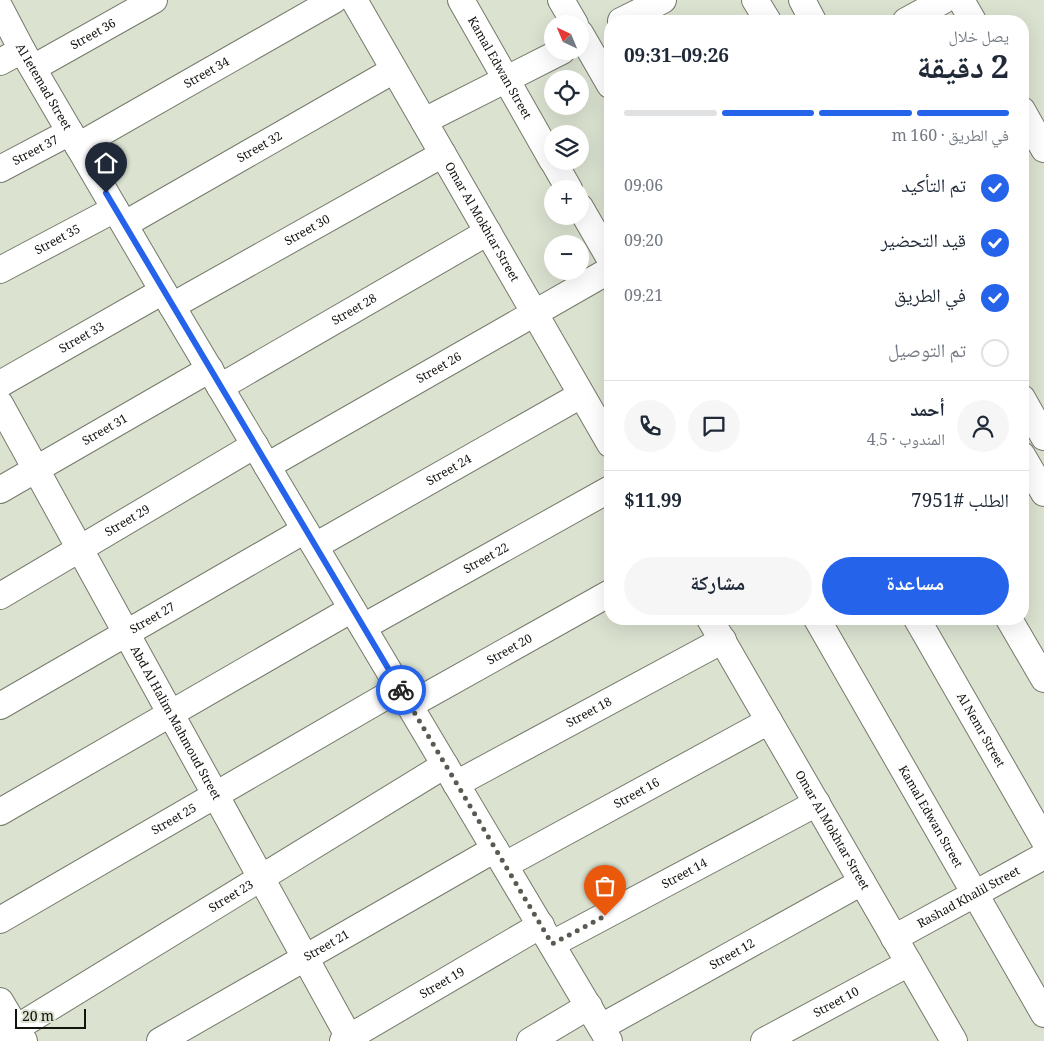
<!DOCTYPE html>
<html lang="ar">
<meta charset="utf-8">
<style>
body{margin:0;font-family:Georgia,"Noto Naskh Arabic",serif;background:#f6f6f7;color:#1f2937;direction:rtl;height:100vh;display:flex;flex-direction:column;font-size:19px;white-space:nowrap}
*{box-sizing:border-box;margin:0}
p{font-size:16px;color:#747a83}
.icon{flex:none;width:28px;height:28px;fill:none;stroke:currentColor;stroke-width:2;stroke-linecap:round;stroke-linejoin:round}
.map{position:relative;flex:1;overflow:hidden;direction:ltr}
.panel{position:absolute;left:604px;top:15px;width:425px;height:610px;display:flex;flex-direction:column;background:#fff;border-radius:20px;box-shadow:0 5px 20px #0002;direction:rtl}
.panel>*{flex:none}
.needle{width:32px;rotate:316deg}
.buttons{position:absolute;left:544px;top:15px;display:grid;gap:10px}
.buttons a{display:grid;place-items:center;width:45px;height:45px;border-radius:50%;background:#fff;box-shadow:0 5px 20px #0002;font-size:25px}
.scale{position:absolute;left:15px;bottom:12px;width:71px;box-sizing:border-box;padding-left:5px;border:2px solid #11130d;border-top:0;font-size:14px;line-height:18px;white-space:nowrap;color:#11130d;-webkit-text-stroke:4px #dbe2d0;paint-order:stroke}
.pin{position:absolute;display:grid;place-items:center;width:42px;height:42px;color:#fff;margin:-51px -21px;border-radius:50% 50% 50% 0;rotate:-45deg;box-shadow:0 0 5px #0007}
.pin .icon{rotate:45deg}
.courier{position:absolute;display:grid;place-items:center;width:50px;height:50px;margin:-25px;border:4px solid #2563eb;border-radius:50%;background:#fff;color:#222;box-shadow:0 1px 6px #0007}
.headline em{font-style:normal;font-weight:700}
.headline div{display:flex;flex-direction:column-reverse}
.headline{display:flex;align-items:center;justify-content:space-between;height:85px;padding:0 20px}
h1{font-size:32px;font-weight:700;line-height:38px}
.bar{display:grid;grid-template-columns:repeat(4,1fr);gap:8px 5px;align-content:center;height:60px;padding:0 20px}
.bar i{height:6px;border-radius:4px;background:#e0e1e3}
.bar .current{background:#2563eb}
.bar p{grid-column:span 4}
.line{display:flex;align-items:center;gap:12px;padding:0 20px;border-top:1px solid #e0e1e3}
.line div{flex:1}
.round{display:grid;place-items:center;flex:none;width:52px;height:52px;border-radius:26px;background:#f6f6f7}
ol{padding:0 20px;list-style:none}
li{display:flex;align-items:center;gap:15px;height:55px}
li p{margin-inline-start:auto}
li .icon{padding:5px;border-radius:50%;background:#2563eb;color:#fff;stroke-width:4}
li:last-child{color:#747a83}
li i{width:28px;height:28px;border:2px solid #e0e1e3;border-radius:50%}
.primary-button{display:flex;gap:10px;margin-top:auto;padding:10px 20px}
.primary-button a{flex:1;height:58px;border-radius:30px;background:#2563eb;color:#fff;font-size:20px;font-weight:700;line-height:58px;text-align:center}
.primary-button a+a{background:#f6f6f7;color:#1f2937}
.map>svg:first-child{display:block}
</style>
<div class="map">
<svg width="1044" height="1041" viewBox="0 0 1044 1041">
<rect width="100%" height="100%" fill="#dbe2d0"/>
<g fill="none" stroke-linecap="round" stroke-linejoin="round">
<defs>
<g id="street">
<path id="s1" d="M354 0 610 444"/>
<path id="s2" d="M461 0 552 160"/>
<polyline points="561,0 575,24"/>
<polyline points="755,0 768,21"/>
<polyline points="802,0 813,21"/>
<polyline points="961,0 973,21"/>
<path id="s3" d="M0 8 22 50 163 291 609 1041"/>
<polyline points="621,21 663,0"/>
<polyline points="906,21 944,0"/>
<polyline points="580,33 610,85"/>
<polyline points="0,62 22,50"/>
<path id="s4" d="M33 68 154 0"/>
<polyline points="1022,110 1044,149"/>
<polyline points="424,121 562,51"/>
<path id="s5" d="M78 146 334 0"/>
<polyline points="553,161 569,189"/>
<path id="s6" d="M0 169 70 132"/>
<polyline points="580,207 610,259"/>
<path id="s7" d="M125 224 394 70"/>
<path id="s8" d="M0 270 115 209"/>
<path id="s9" d="M172 306 443 154"/>
<path id="s10" d="M0 384 163 291"/>
<path id="s11" d="M220 387 488 232"/>
<polyline points="1022,398 1044,437"/>
<path id="s12" d="M0 404 351 1041"/>
<polyline points="1022,455 1044,493"/>
<path id="s13" d="M267 466 610 270"/>
<path id="s14" d="M0 490 210 369"/>
<path id="s15" d="M315 546 581 395"/>
<path id="s16" d="M0 596 255 445"/>
<path id="s17" d="M710 619 954 1041"/>
<path id="s18" d="M817 619 1044 1014"/>
<path id="s19" d="M917 619 1044 840"/>
<polyline points="1009,619 1044,679"/>
<path id="s20" d="M363 627 610 489"/>
<path id="s21" d="M410 705 610 593"/>
<path id="s22" d="M0 706 305 530"/>
<path id="s23" d="M456 784 723 640"/>
<polyline points="0,812 352,609"/>
<path id="s24" d="M505 865 769 721"/>
<path id="s25" d="M0 920 400 688"/>
<path id="s26" d="M894 938 1044 856"/>
<path id="s27" d="M552 944 817 803"/>
<polyline points="0,1001 24,1041"/>
<path id="s28" d="M601 1027 862 882"/>
<path id="s29" d="M0 1038 445 765"/>
<path id="s30" d="M160 1041 495 849"/>
<path id="s31" d="M343 1041 541 925"/>
<polyline points="530,1041 589,1006"/>
<path id="s32" d="M764 1041 909 963"/>
</g>
</defs>
<use href="#street" stroke="#747a6a" stroke-width="28"/>
<use href="#street" stroke="#fff" stroke-width="26"/>
</g>
<g fill="none" stroke-linecap="round" stroke-linejoin="round">
<polyline stroke="#585b51" stroke-width="5" stroke-dasharray="0 9" points="401,690 552,944 605,916"/>
<polyline stroke="#2563eb" stroke-width="6" points="106,193 401,690"/>
</g>
<g text-anchor="middle" stroke-width="4" stroke-linejoin="round" paint-order="stroke">
<g font-size="12" fill="#11130d" stroke="#dbe2d0">
<text dy="4" stroke="none"><textPath href="#s4" startOffset="69">Street 36</textPath></text>
<text dy="4" stroke="none"><textPath href="#s2" startOffset="78">Kamal Edwan Street</textPath></text>
<text dy="4" stroke="none"><textPath href="#s5" startOffset="148">Street 34</textPath></text>
<text dy="4" stroke="none"><textPath href="#s3" startOffset="90">Al Ietemad Street</textPath></text>
<text dy="4" stroke="none"><textPath href="#s7" startOffset="155">Street 32</textPath></text>
<text dy="4" stroke="none"><textPath href="#s6" startOffset="40">Street 37</textPath></text>
<text dy="4" stroke="none"><textPath href="#s1" startOffset="256">Omar Al Mokhtar Street</textPath></text>
<text dy="4" stroke="none"><textPath href="#s9" startOffset="155">Street 30</textPath></text>
<text dy="4" stroke="none"><textPath href="#s8" startOffset="65">Street 35</textPath></text>
<text dy="4" stroke="none"><textPath href="#s11" startOffset="155">Street 28</textPath></text>
<text dy="4" stroke="none"><textPath href="#s10" startOffset="94">Street 33</textPath></text>
<text dy="4" stroke="none"><textPath href="#s13" startOffset="198">Street 26</textPath></text>
<text dy="4" stroke="none"><textPath href="#s14" startOffset="121">Street 31</textPath></text>
<text dy="4" stroke="none"><textPath href="#s15" startOffset="154">Street 24</textPath></text>
<text dy="4" stroke="none"><textPath href="#s16" startOffset="148">Street 29</textPath></text>
<text dy="4" stroke="none"><textPath href="#s20" startOffset="141">Street 22</textPath></text>
<text dy="4" stroke="none"><textPath href="#s22" startOffset="176">Street 27</textPath></text>
<text dy="4" stroke="none"><textPath href="#s21" startOffset="114">Street 20</textPath></text>
<text dy="4" stroke="none"><textPath href="#s23" startOffset="151">Street 18</textPath></text>
<text dy="4" stroke="none"><textPath href="#s12" startOffset="364">Abd Al Halim Mahmoud Street</textPath></text>
<text dy="4" stroke="none"><textPath href="#s19" startOffset="128">Al Nemr Street</textPath></text>
<text dy="4" stroke="none"><textPath href="#s24" startOffset="150">Street 16</textPath></text>
<text dy="4" stroke="none"><textPath href="#s18" startOffset="228">Kamal Edwan Street</textPath></text>
<text dy="4" stroke="none"><textPath href="#s25" startOffset="201">Street 25</textPath></text>
<text dy="4" stroke="none"><textPath href="#s17" startOffset="244">Omar Al Mokhtar Street</textPath></text>
<text dy="4" stroke="none"><textPath href="#s27" startOffset="150">Street 14</textPath></text>
<text dy="4" stroke="none"><textPath href="#s29" startOffset="271">Street 23</textPath></text>
<text dy="4" stroke="none"><textPath href="#s26" startOffset="85">Rashad Khalil Street</textPath></text>
<text dy="4" stroke="none"><textPath href="#s30" startOffset="192">Street 21</textPath></text>
<text dy="4" stroke="none"><textPath href="#s28" startOffset="150">Street 12</textPath></text>
<text dy="4" stroke="none"><textPath href="#s31" startOffset="115">Street 19</textPath></text>
<text dy="4" stroke="none"><textPath href="#s32" startOffset="82">Street 10</textPath></text>
</g>
</g>
</svg>
<div class="buttons">
<a><svg class="needle" viewBox="-14 -14 28 28"><path d="M0-13l5 13h-10z" fill="#e53935"/><path d="M0 13l5-13h-10z" fill="#747a83"/></svg></a>
<a><svg class="icon" aria-label="locate" viewBox="0 0 24 24"><circle cx="12" cy="12" r="6"/><path d="M12 2v4M12 18v4M2 12h4M18 12h4"/></svg></a>
<a><svg class="icon" aria-label="layers" viewBox="0 0 24 24"><path d="M12 4l9 5-9 5-9-5zM3 14l9 5 9-5"/></svg></a>
<a>+</a>
<a>−</a>
</div>
<div class="scale">20 m</div>
<div class="pin" style="left:605px;top:916px;background:#ea580c"><svg class="icon" aria-label="bag" viewBox="0 0 24 24"><path d="M5 8h14l-1 12H6zM9 8a3 3 0 0 1 6 0"/></svg></div>
<div class="pin" style="left:106px;top:193px;background:#1f2937"><svg class="icon" aria-label="home" viewBox="0 0 24 24"><path d="M3 11l9-7 9 7M6 9v11h12V9"/></svg></div>
<div class="courier" style="left:401px;top:690px"><svg class="icon" aria-label="bike" viewBox="0 0 24 24"><circle cx="6" cy="16" r="4"/><circle cx="18" cy="16" r="4"/><path d="M6 16l4-8h5l3 8M10 8l3 8H6M13 5h3"/></svg></div>
<section class="panel">
<div class="headline"><div><h1>2 دقيقة</h1><p>يصل خلال</p></div><em>09:26–09:31</em></div>
<div class="bar"><i class="current"></i><i class="current"></i><i class="current"></i><i></i><p>في الطريق · 160 m</p></div>
<ol>
<li><svg class="icon" aria-label="check" viewBox="0 0 24 24"><path d="M5 12l5 5 9-10"/></svg>تم التأكيد<p>09:06</p></li>
<li><svg class="icon" aria-label="check" viewBox="0 0 24 24"><path d="M5 12l5 5 9-10"/></svg>قيد التحضير<p>09:20</p></li>
<li><svg class="icon" aria-label="check" viewBox="0 0 24 24"><path d="M5 12l5 5 9-10"/></svg>في الطريق<p>09:21</p></li>
<li><i></i>تم التوصيل</li>
</ol>
<div class="line" style="height:90px"><a class="round"><svg class="icon" aria-label="person" viewBox="0 0 24 24"><circle cx="12" cy="8" r="4"/><path d="M4 21q1-7 8-7t8 7"/></svg></a><div><b>أحمد</b><p>المندوب · 4.5</p></div><a class="round"><svg class="icon" aria-label="chat" viewBox="0 0 24 24"><path d="M4 5h16v11H9l-5 4z"/></svg></a><a class="round"><svg class="icon" aria-label="phone" viewBox="0 0 24 24"><path d="M5 4h4l2 5-3 2q2 4 5 5l2-3 5 2v4C11 20 4 13 5 4z"/></svg></a></div>
<div class="line" style="height:65px"><div>الطلب #7951</div><b>$11.99</b></div>
<div class="primary-button"><a>مساعدة</a><a>مشاركة</a></div>
</section>
</div>
